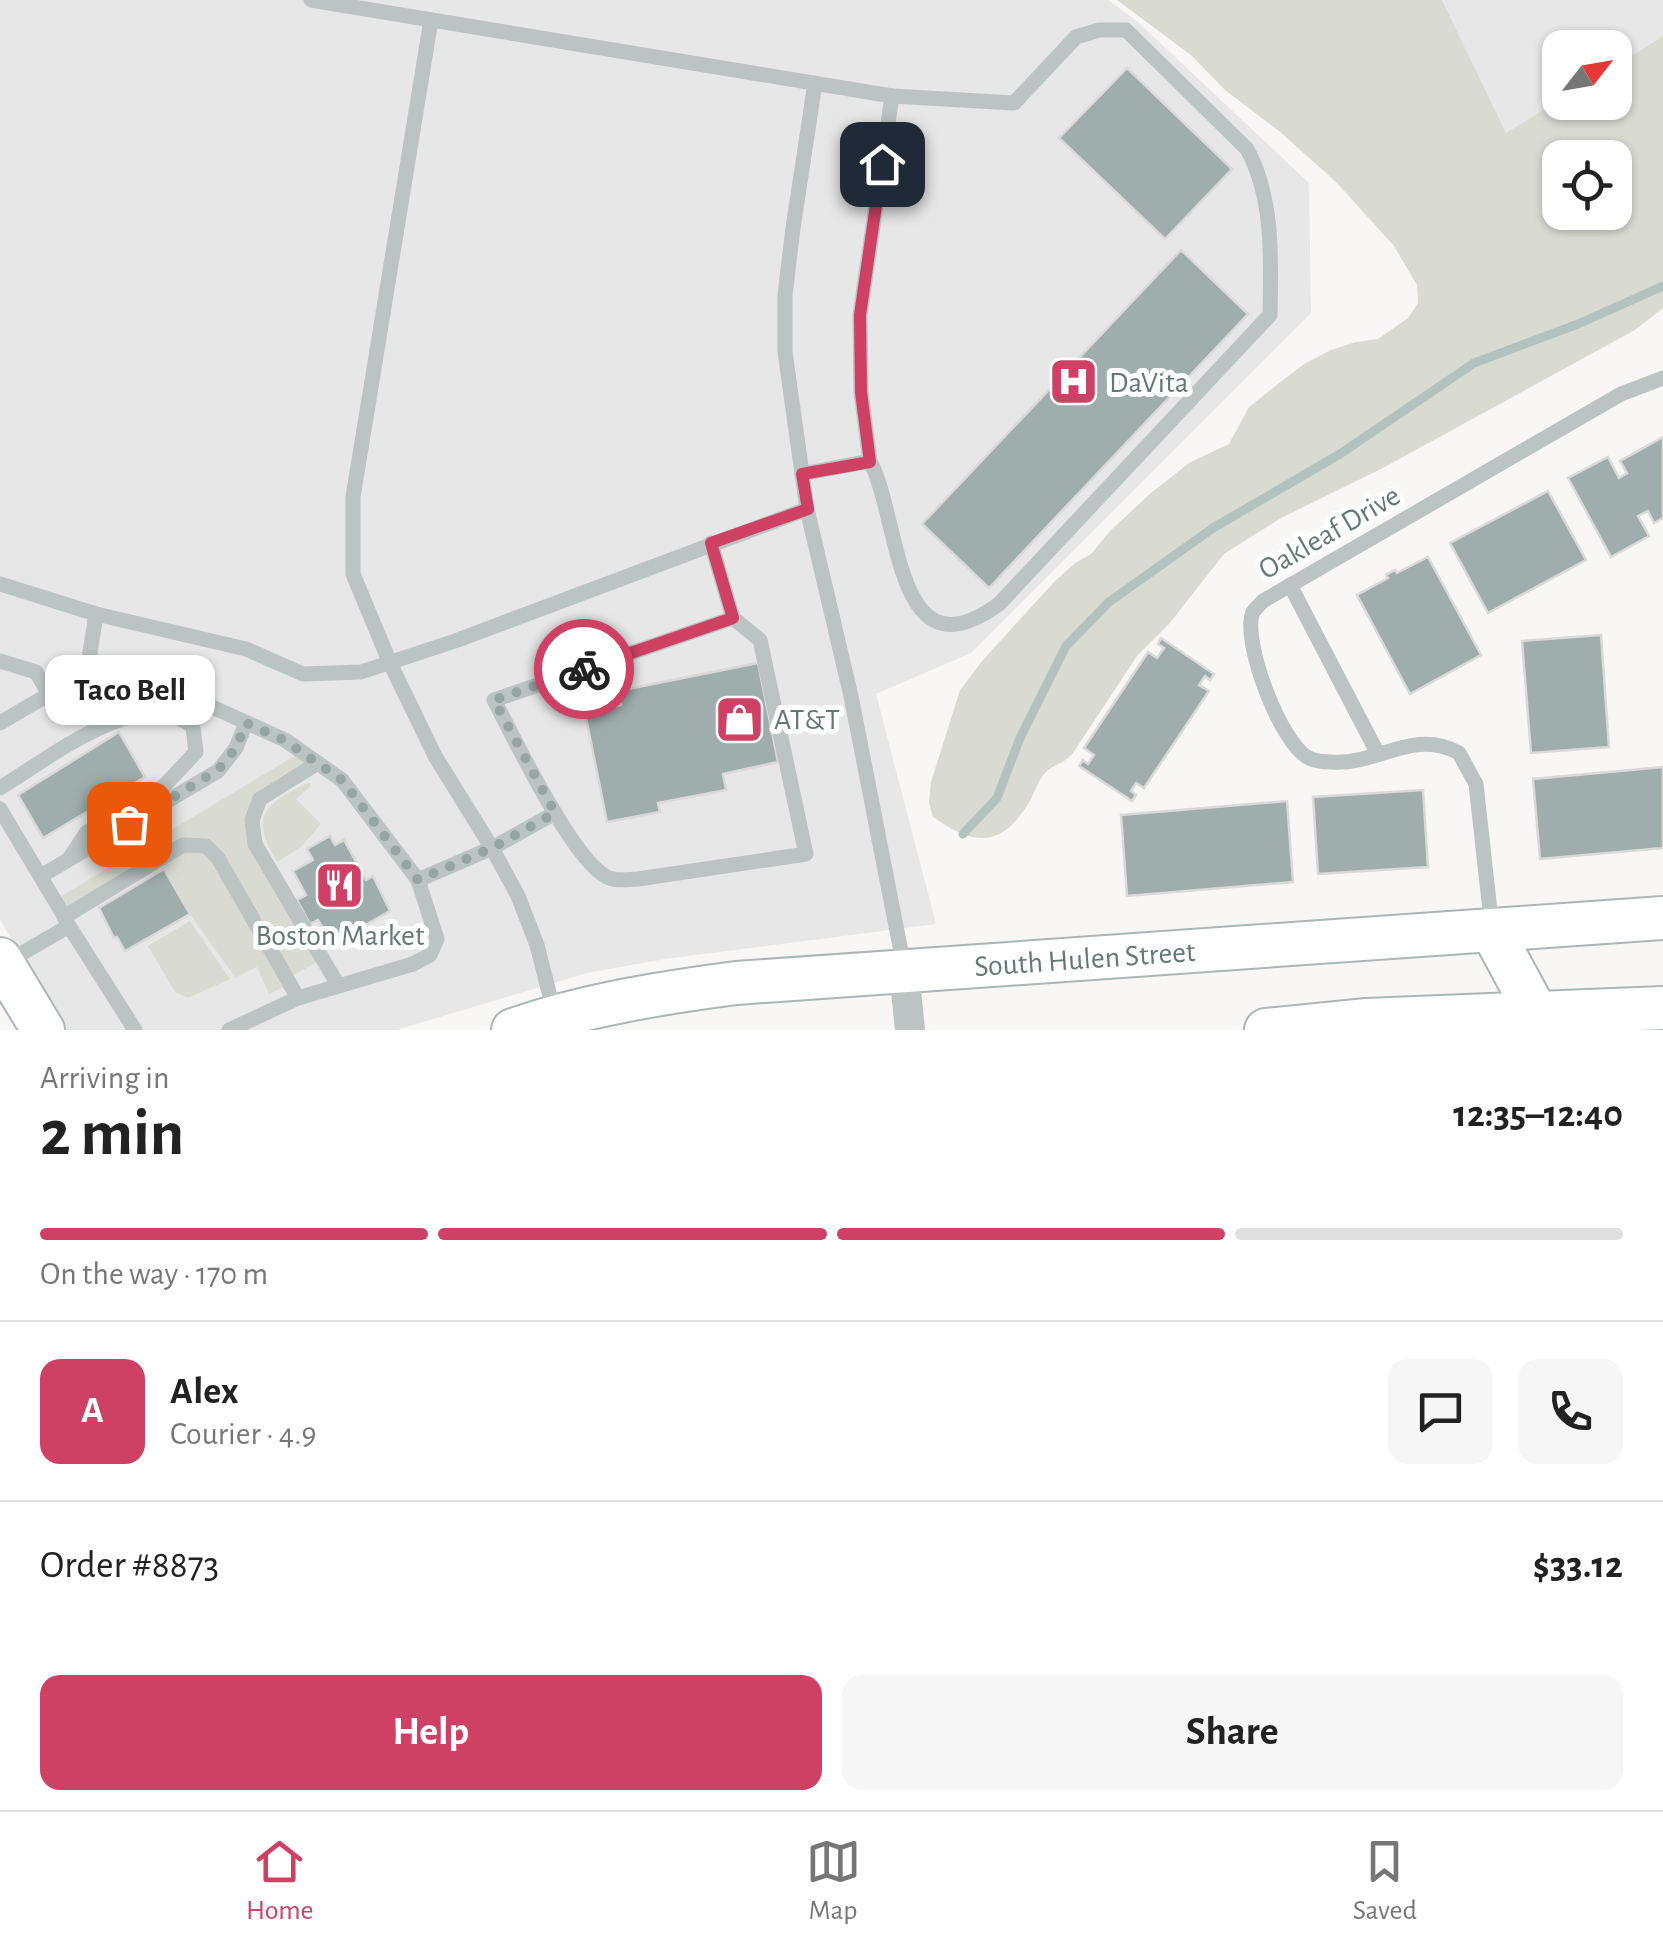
<!DOCTYPE html>
<meta charset="utf-8">
<style>
body{margin:0;font-family:"Alegreya Sans",sans-serif;background:#f6f6f6;color:#222;height:100vh;display:flex;flex-direction:column;font-size:38px;white-space:nowrap}
*{box-sizing:border-box;margin:0}
p{font-size:32px;color:#767676}
.icon{flex:none;width:55px;height:55px;fill:none;stroke:currentColor;stroke-width:2;stroke-linecap:round;stroke-linejoin:round}
.map{position:relative;height:1030px;overflow:hidden}
.panel{display:flex;flex-direction:column;background:#fff;flex:1}
.panel>*{flex:none}
.needle{width:65px;rotate:59deg}
.tools{position:absolute;left:1542px;top:30px;display:grid;gap:20px}
.tools a{display:grid;place-items:center;width:90px;height:90px;border-radius:20px;background:#fff;box-shadow:0 2px 8px #0004;font-size:50px}
.pin{position:absolute;display:grid;place-items:center;width:85px;height:85px;color:#fff;margin:-42px;border-radius:20px;box-shadow:0 5px 15px #0006}
.courier{position:absolute;display:grid;place-items:center;width:100px;height:100px;margin:-50px;border:8px solid #ce4064;border-radius:50%;background:#fff;color:#222;box-shadow:0 2px 12px #0007}
.bubble{position:absolute;height:70px;border-radius:20px;background:#fff;box-shadow:0 2px 8px #0004;font-size:32px;font-weight:600;line-height:70px;text-align:center}
.summary em{font-style:normal;font-weight:600}
.summary div{display:flex;flex-direction:column-reverse}
.summary{display:flex;align-items:center;justify-content:space-between;height:170px;padding:0 40px}
h1{font-size:65px;font-weight:600;line-height:75px}
.bar{display:grid;grid-template-columns:repeat(4,1fr);gap:15px 10px;align-content:center;height:120px;padding:0 40px}
.bar i{height:12px;border-radius:8px;background:#e0e0e0}
.bar .selected{background:#ce4064}
.bar p{grid-column:span 4}
.line{display:flex;align-items:center;gap:25px;padding:0 40px;border-top:2px solid #e0e0e0}
.line div{flex:1}
.round{display:grid;place-items:center;flex:none;width:105px;height:105px;border-radius:20px;background:#f6f6f6}
.cta{display:flex;gap:20px;margin-top:auto;padding:20px 40px}
.cta a{flex:1;height:115px;border-radius:20px;background:#ce4064;color:#fff;font-size:40px;font-weight:600;line-height:115px;text-align:center}
.cta a+a{background:#f6f6f6;color:#222}
.tabs{display:flex;justify-content:space-around;align-items:center;height:140px;border-top:2px solid #e0e0e0;background:#fff;font-size:28px;color:#767676}
.tabs a{display:grid;justify-items:center;gap:5px}
.tabs .selected{color:#ce4064}
.map>svg:first-child{display:block}
</style>
<div class="map">
<svg width="1663" height="1030" viewBox="0 0 1663 1030">
<rect width="100%" height="100%" fill="#f8f7f6"/>
<g fill="#e6e7e6">
<polygon points="0,0 1108,0 1138,22 1309,183 1311,313 971,653 876,694 936,924 665,959 587,973 396,1030 65,1030 0,920"/>
<polygon points="1442,0 1663,0 1663,36 1615,66 1615,48 1560,48 1560,100 1506,134"/>
</g>
<g fill="#d9dbd3" fill-rule="evenodd">
<path d="M1117 0H1442L1506 133 1560 100 1615 102V66L1663 36V308L1635 330 1381 469 1281 518 1224 554 1169 624 1137 656 1073 753C1062 765 1055 764 1047 771 1040 777 1035 791 1031 799 1003 847 977 848 933 817L929 803 931 782 960 690 983 660 1055 581 1075 563 1091 554 1111 530 1151 493 1189 463 1229 444 1249 407 1278 384 1304 364 1331 350 1356 342 1378 339 1408 318 1418 303 1417 285 1394 246 1336 182 1279 131 1225 90 1192 56ZM1560 158H1615V212H1560Z"/>
<polygon points="301,752 318,763 260,799 255,844 322,959 287,979 290,984 269,994 257,967 235,977 190,914 159,860 64,917 55,900"/>
<path d="M309 782 311 786 296 799 321 824 301 847 277 862C248 814 266 804 309 782Z"/>
<polygon points="190,921 230,979 188,998 175,992 148,946"/>
</g>
<g fill="none" stroke-linecap="round" stroke-linejoin="round">
<polyline stroke="#b3c2bf" stroke-width="9" points="963,834 997,798 1020,738 1066,646 1109,602 1213,528 1340,454 1474,363 1578,324 1663,286"/>
</g>
<g fill="#9fadac" stroke="#dad9d8" stroke-width="2.5">
<polygon points="1127,68 1232,169 1165,239 1059,138"/>
<polygon points="1181,250 1248,314 989,588 922,524"/>
<polygon points="1663,437 1663,518 1654,523 1648,511 1638,516 1649,536 1611,557 1568,478 1608,457 1619,478 1627,473 1620,461"/>
<polygon points="1548,491 1586,560 1488,613 1450,543"/>
<polygon points="1428,557 1481,655 1410,694 1357,595 1388,578 1386,575 1395,570 1397,573"/>
<polygon points="1601,635 1609,747 1531,753 1522,641"/>
<polygon points="1161,638 1214,674 1210,680 1205,676 1199,685 1209,691 1144,788 1136,783 1131,791 1136,795 1132,801 1079,766 1083,760 1088,764 1094,755 1084,748 1148,652 1157,658 1164,648 1158,644"/>
<polygon points="758,663 778,762 723,774 726,790 658,803 660,812 607,822 585,713 621,705 618,691"/>
<polygon points="119,732 145,777 120,792 117,787 94,801 99,809 94,812 92,809 43,838 18,795"/>
<polygon points="1663,767 1663,848 1540,859 1533,779"/>
<polygon points="1423,790 1428,867 1318,874 1313,797"/>
<polygon points="1287,801 1293,882 1127,896 1121,815"/>
<polygon points="330,836 335,845 344,840 366,880 373,876 390,911 332,944 318,920 310,924 297,900 306,895 293,871 313,860 307,849"/>
<polygon points="164,869 190,914 125,951 117,937 114,938 99,908"/>
</g>
<g fill="none" stroke-linecap="round" stroke-linejoin="round">
<defs>
<g id="secondary">
<polyline points="1492,931 1538,1016"/>
<polyline points="0,959 43,1030"/>
<path id="s1" d="M513 1030C585 1005 660 993 736 983L1663 918"/>
<polyline points="1266,1030 1367,1020 1663,1008"/>
</g>
</defs>
<use href="#secondary" stroke="#acb6b6" stroke-width="46"/>
<g stroke="#bbc3c3" stroke-width="15">
<polyline points="311,0 892,96"/>
<polyline points="431,20 353,497 353,574 390,663 435,756 492,848 518,896 537,945 555,1016"/>
<polyline points="815,83 793,228 785,295 785,352 807,509 851,696 904,967"/>
<path d="M802 474 870 461C901 520 894 681 999 604L1270 315C1271 260 1274 198 1247 149L1126 30H1099L1076 37 1014 103 892 96 860 315 861 392 870 461"/>
<path d="M711 543 733 618 760 640 806 854 638 879C628 879 616 882 607 877 573 861 514 738 494 700L733 618"/>
<polyline points="0,584 96,614 246,649 303,674 361,672 455,641 807,509"/>
<polyline points="1290,585 1378,754"/>
<polyline points="0,661 36,672 49,694"/>
<polyline points="87,672 96,614"/>
<polyline points="0,723 87,672 201,702 285,740 342,780 418,880 437,939 430,955 413,964 298,998 229,1030"/>
<polyline points="318,763 260,799 252,820 255,844 338,985"/>
<path d="M0 788C47 760 142 682 193 727L196 752 164 786 86 833 69 859"/>
<polyline points="0,809 67,921"/>
<polyline points="41,876 218,771 236,748 246,723"/>
<polyline points="418,880 492,848 555,813"/>
<polyline points="64,917 183,845 206,846 218,858 298,998"/>
<path d="M1492 929 1476 784 1459 753C1413 728 1378 765 1332 762 1326 762 1315 761 1309 758 1281 745 1241 640 1253 612 1256 608 1260 604 1263 601L1621 394 1663 378"/>
<polyline points="7,962 69,926 135,1030"/>
</g>
<polyline stroke="#bbc3c3" stroke-width="30" points="904,971 910,1030"/>
<use href="#secondary" stroke="#fff" stroke-width="42"/>
</g>
<g fill="none" stroke-linecap="round" stroke-linejoin="round">
<polyline stroke="#96a4a3" stroke-width="10" stroke-dasharray="0 18" points="129,824 218,770 236,748 246,723 284,740 342,780 418,880 492,848 555,813 494,700 584,669"/>
<polyline stroke="#ce4064" stroke-width="12" points="584,669 733,618 711,543 808,509 802,474 870,462 861,392 860,315 882,164"/>
</g>
<defs>
<symbol id="hospital-square" viewBox="-11 -11 22 22"><rect x="-9" y="-9" width="18" height="18" rx="4" fill="#ce4064" stroke="#fff"/><path d="M-5-5h3v3.5h4V-5h3V5h-3V1.5h-4V5h-3Z" fill="#fff"/></symbol>
<symbol id="shop-square" viewBox="-11 -11 22 22"><rect x="-9" y="-9" width="18" height="18" rx="4" fill="#ce4064" stroke="#fff"/><path d="M-5-2.5h2.3a2.7 3.5 0 0 1 5.4 0H5L5.5 6h-11ZM-1.5-2.5h3a1.5 2.3 0 0 0-3 0Z" fill="#fff"/></symbol>
<symbol id="restaurant-square" viewBox="-11 -11 22 22"><rect x="-9" y="-9" width="18" height="18" rx="4" fill="#ce4064" stroke="#fff"/><path d="M-5-6h1v4h1v-4h1v4h1v-4h1v5L-1.5 .5V6h-2V.5L-5-1ZM5-6V6H3V1.5H1.5Q1.5-4 5-6Z" fill="#fff"/></symbol>
</defs>
<g fill-rule="evenodd">
<use href="#hospital-square" x="1046" y="354" width="55" height="55"/>
<use href="#shop-square" x="712" y="692" width="55" height="55"/>
<use href="#restaurant-square" x="312" y="858" width="55" height="55"/>
</g>
<g text-anchor="middle" stroke-width="10" stroke-linejoin="round" paint-order="stroke">
<g font-size="30" fill="#627877" stroke="#fff" text-anchor="start">
<text x="1109" y="392">DaVita</text>
<text x="774" y="729">AT&amp;T</text>
<text x="340" y="945" text-anchor="middle">Boston Market</text>
</g>
<g font-size="30" fill="#627877" stroke="#fff">
<text transform="translate(1329 532) rotate(-30)" y="10">Oakleaf Drive</text>
<text dy="10" stroke="none"><textPath href="#s1" startOffset="578">South Hulen Street</textPath></text>
</g>
</g>
</svg>
<div class="tools">
<a><svg class="needle" viewBox="-14 -14 28 28"><path d="M0-13l5 13h-10z" fill="#e53935"/><path d="M0 13l5-13h-10z" fill="#767676"/></svg></a>
<a><svg class="icon" aria-label="locate" viewBox="0 0 24 24"><circle cx="12" cy="12" r="6"/><path d="M12 2v4M12 18v4M2 12h4M18 12h4"/></svg></a>
</div>
<div class="pin" style="left:129px;top:824px;background:#ea580c"><svg class="icon" aria-label="bag" viewBox="0 0 24 24"><path d="M5 8h14l-1 12H6zM9 8a3 3 0 0 1 6 0"/></svg></div>
<div class="pin" style="left:882px;top:164px;background:#1f2937"><svg class="icon" aria-label="home" viewBox="0 0 24 24"><path d="M3 11l9-7 9 7M6 9v11h12V9"/></svg></div>
<div class="courier" style="left:584px;top:669px"><svg class="icon" aria-label="bike" viewBox="0 0 24 24"><circle cx="6" cy="16" r="4"/><circle cx="18" cy="16" r="4"/><path d="M6 16l4-8h5l3 8M10 8l3 8H6M13 5h3"/></svg></div>
<div class="bubble" style="left:45px;top:655px;width:170px">Taco Bell</div>
</div>
<section class="panel">
<div class="summary"><div><h1>2 min</h1><p>Arriving in</p></div><em>12:35–12:40</em></div>
<div class="bar"><i class="selected"></i><i class="selected"></i><i class="selected"></i><i></i><p>On the way · 170 m</p></div>
<div class="line" style="height:180px"><b class="round" style="background:#ce4064;color:#fff">A</b><div><b>Alex</b><p>Courier · 4.9</p></div><a class="round"><svg class="icon" aria-label="chat" viewBox="0 0 24 24"><path d="M4 5h16v11H9l-5 4z"/></svg></a><a class="round"><svg class="icon" aria-label="phone" viewBox="0 0 24 24"><path d="M5 4h4l2 5-3 2q2 4 5 5l2-3 5 2v4C11 20 4 13 5 4z"/></svg></a></div>
<div class="line" style="height:130px"><div>Order #8873</div><b>$33.12</b></div>
<div class="cta"><a>Help</a><a>Share</a></div>
</section>
<nav class="tabs">
<a class="selected"><svg class="icon" aria-label="home" viewBox="0 0 24 24"><path d="M3 11l9-7 9 7M6 9v11h12V9"/></svg>Home</a>
<a><svg class="icon" aria-label="map" viewBox="0 0 24 24"><path d="M3 6l6-2 6 2 6-2v14l-6 2-6-2-6 2zM9 4v14M15 6v14"/></svg>Map</a>
<a><svg class="icon" aria-label="saved" viewBox="0 0 24 24"><path d="M7 4h10v16l-5-4-5 4z"/></svg>Saved</a>
</nav>
